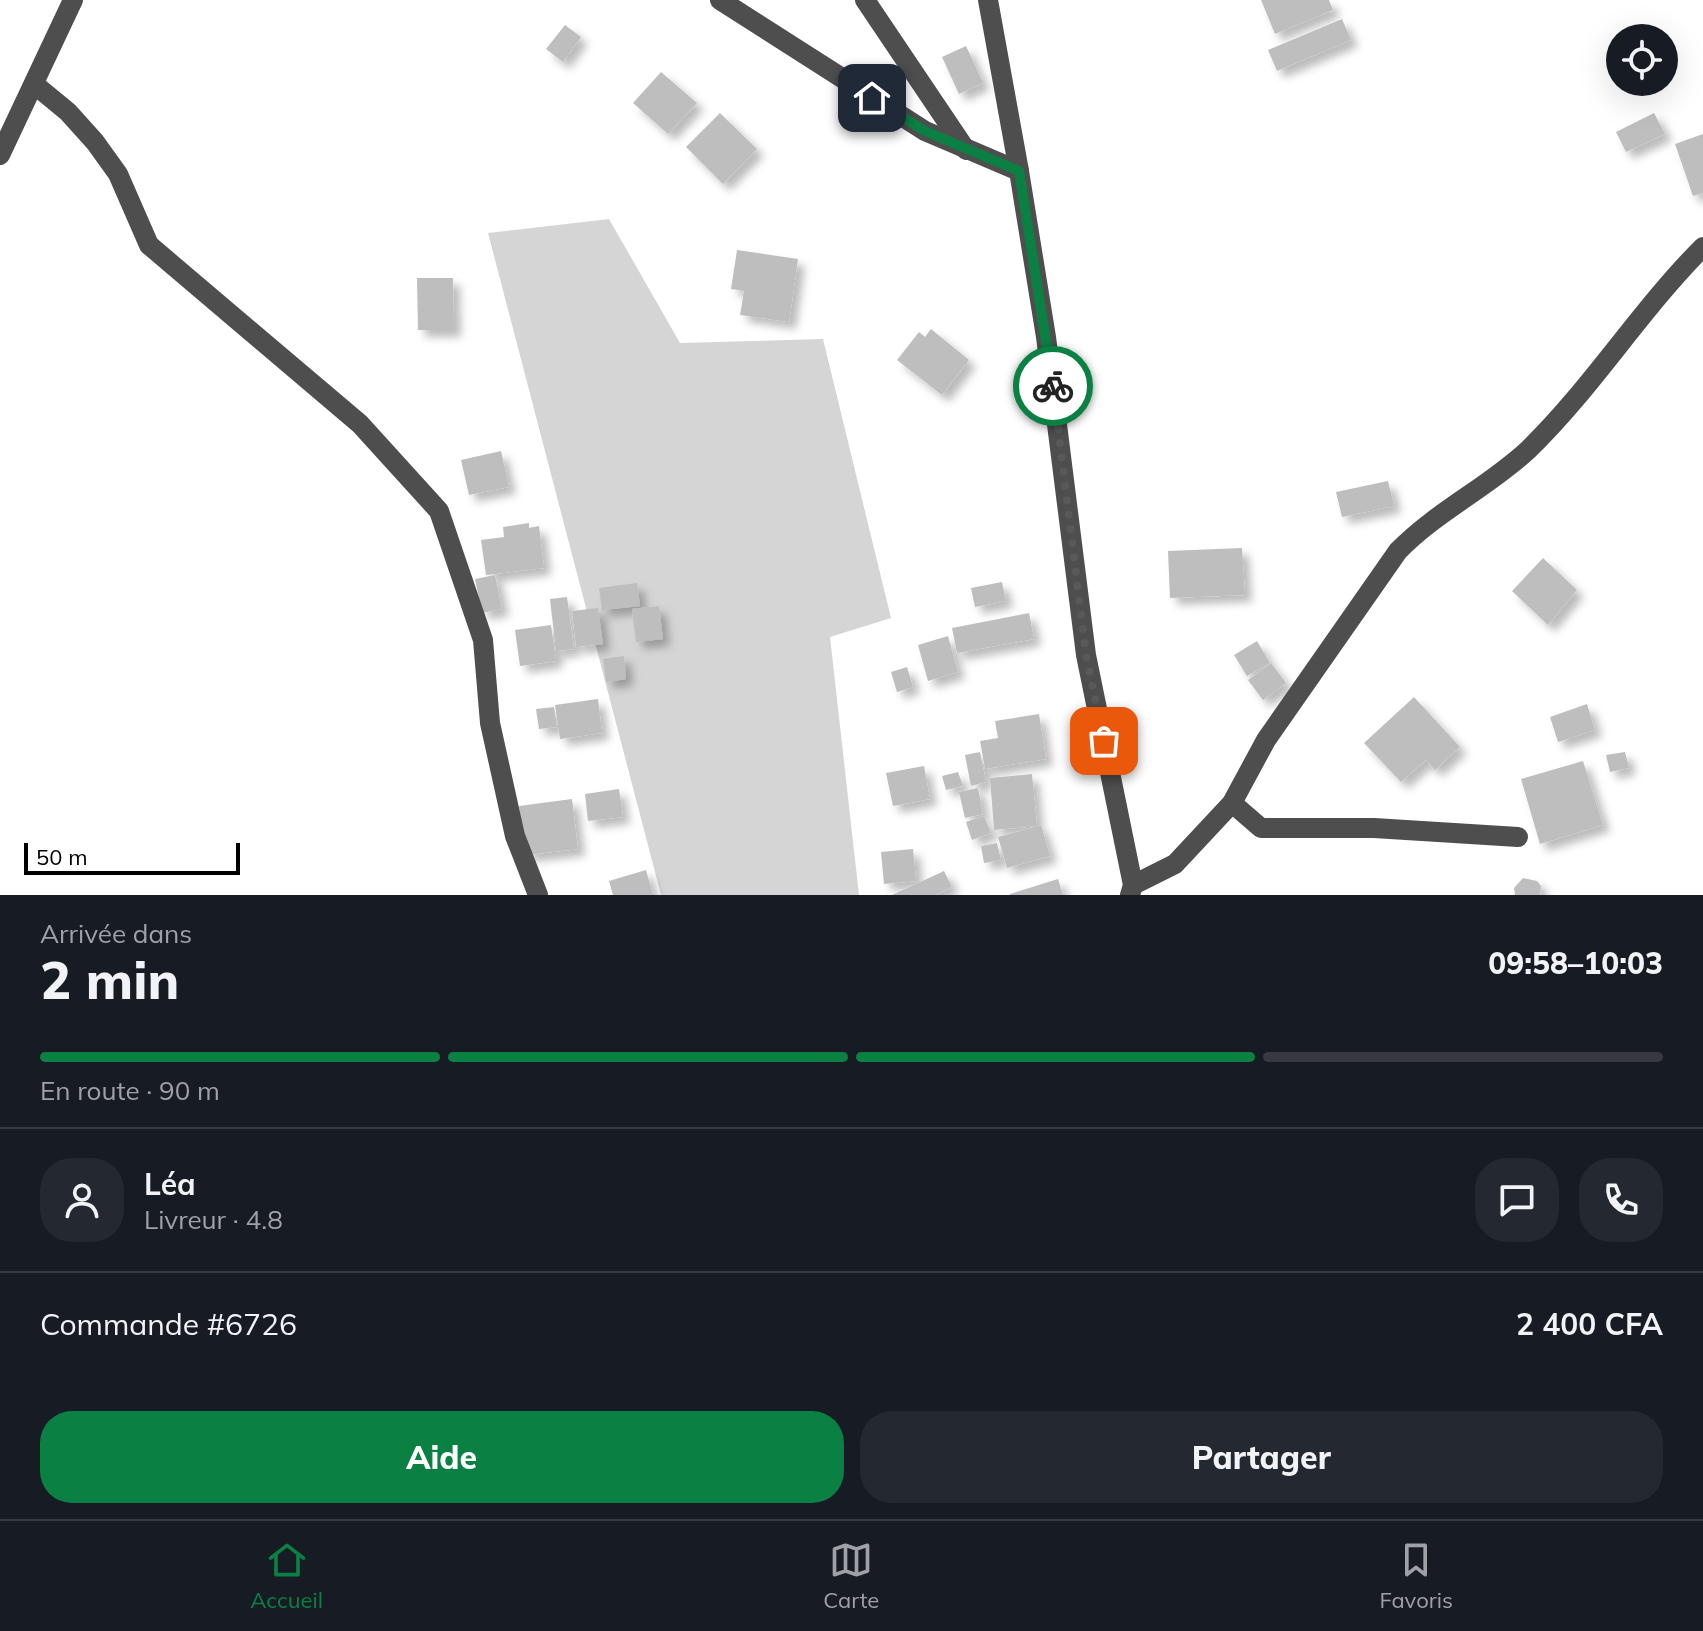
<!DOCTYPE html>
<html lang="fr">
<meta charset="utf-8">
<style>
body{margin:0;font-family:Mulish,sans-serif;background:#242831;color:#f1f3f6;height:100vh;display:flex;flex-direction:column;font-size:30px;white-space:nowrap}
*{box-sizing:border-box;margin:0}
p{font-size:26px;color:#9ea1a6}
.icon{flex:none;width:44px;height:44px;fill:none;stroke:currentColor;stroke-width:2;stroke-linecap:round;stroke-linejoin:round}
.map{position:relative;height:895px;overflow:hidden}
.drawer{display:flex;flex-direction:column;background:#171b24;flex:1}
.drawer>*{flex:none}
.buttons{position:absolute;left:1606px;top:24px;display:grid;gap:16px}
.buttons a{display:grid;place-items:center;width:72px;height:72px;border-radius:50%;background:#171b24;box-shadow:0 8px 32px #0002;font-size:40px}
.scale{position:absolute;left:24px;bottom:20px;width:216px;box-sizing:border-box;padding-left:8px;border:4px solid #000;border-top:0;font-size:22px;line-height:28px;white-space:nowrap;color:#000;-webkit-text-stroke:6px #fff;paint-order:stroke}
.pin{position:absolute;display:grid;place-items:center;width:68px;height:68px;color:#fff;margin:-34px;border-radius:16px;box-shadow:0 4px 12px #0006}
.courier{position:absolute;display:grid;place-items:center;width:80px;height:80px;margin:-40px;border:6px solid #0b8043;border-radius:50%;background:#fff;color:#222;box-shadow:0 2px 10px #0007}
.summary em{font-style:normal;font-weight:800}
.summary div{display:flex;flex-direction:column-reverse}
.summary{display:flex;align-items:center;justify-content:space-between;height:136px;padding:0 40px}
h1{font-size:52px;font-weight:800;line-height:60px}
.bar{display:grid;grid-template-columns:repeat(4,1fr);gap:12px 8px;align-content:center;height:96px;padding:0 40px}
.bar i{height:10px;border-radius:6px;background:#363941}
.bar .on{background:#0b8043}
.bar p{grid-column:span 4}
.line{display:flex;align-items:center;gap:20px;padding:0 40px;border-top:2px solid #363941}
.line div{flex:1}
.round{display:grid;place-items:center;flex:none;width:84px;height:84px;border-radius:32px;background:#242831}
.action{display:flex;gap:16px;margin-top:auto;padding:16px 40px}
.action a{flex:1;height:92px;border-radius:32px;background:#0b8043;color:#fff;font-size:32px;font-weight:800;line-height:92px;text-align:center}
.action a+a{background:#242831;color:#f1f3f6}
.tab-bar{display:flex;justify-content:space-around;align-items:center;height:112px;border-top:2px solid #363941;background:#171b24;font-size:22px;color:#9ea1a6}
.tab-bar a{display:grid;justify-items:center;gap:4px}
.tab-bar .on{color:#0b8043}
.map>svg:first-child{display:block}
</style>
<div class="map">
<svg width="1703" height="895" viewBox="0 0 1703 895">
<defs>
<filter id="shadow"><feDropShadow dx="7" dy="7" stdDeviation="4" flood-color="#0004"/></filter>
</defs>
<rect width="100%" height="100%" fill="#fff"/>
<polygon fill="#d5d5d5" points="609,219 680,343 823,339 891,618 830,637 859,895 661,895 488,233"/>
<g fill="#bebebe" filter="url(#shadow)">
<polygon points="1261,0 1329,0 1333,10 1275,34"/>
<polygon points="1342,19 1351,40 1277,71 1268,50"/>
<polygon points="565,25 581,37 563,62 546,49"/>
<polygon points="966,46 983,83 959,94 942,57"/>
<polygon points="661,72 697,103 668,134 633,103"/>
<polygon points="720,113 757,149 723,184 686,147"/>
<polygon points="1654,113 1665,134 1626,152 1616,132"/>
<polygon points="1703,134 1703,193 1693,196 1675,144"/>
<polygon points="737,250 798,259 789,322 740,315 744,291 731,289"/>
<polygon points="417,278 453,278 454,330 418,330"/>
<polygon points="931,329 969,360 942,395 897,360 919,332 925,337"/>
<polygon points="501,451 509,487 469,495 461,460"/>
<polygon points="1388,481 1394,506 1342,517 1336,492"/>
<polygon points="529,523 529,528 539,526 544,568 486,575 481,540 504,537 503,527"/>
<polygon points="1242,548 1245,595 1170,598 1168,551"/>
<polygon points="1543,558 1577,590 1548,625 1512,591"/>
<polygon points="495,575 502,609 482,613 475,579"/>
<polygon points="1002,582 1006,601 975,607 971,588"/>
<polygon points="637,583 640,606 602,610 599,588"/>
<polygon points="567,597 574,649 556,651 550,599"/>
<polygon points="659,606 663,639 636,642 632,609"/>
<polygon points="598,608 603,644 576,647 572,611"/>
<polygon points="1029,613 1034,639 957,653 952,628"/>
<polygon points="551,625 556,661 520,666 515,630"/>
<polygon points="948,636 958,672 928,681 918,645"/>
<polygon points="1257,641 1270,663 1247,676 1234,655"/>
<polygon points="624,656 626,679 606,682 603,659"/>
<polygon points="1271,663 1286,683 1263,700 1248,680"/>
<polygon points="907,667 913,687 897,692 891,672"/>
<polygon points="1414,697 1460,747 1435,770 1426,760 1401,782 1364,743"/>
<polygon points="598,699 602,733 560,739 555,705"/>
<polygon points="1587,704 1595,730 1558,742 1550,717"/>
<polygon points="554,707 557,727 539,729 536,709"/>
<polygon points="1039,714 1046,759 985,769 980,741 998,738 995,721"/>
<polygon points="980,752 986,782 971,786 965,755"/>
<polygon points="1625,752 1629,768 1610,772 1606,755"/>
<polygon points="1583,761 1603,825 1540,844 1521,779"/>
<polygon points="924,766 930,799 893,806 886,773"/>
<polygon points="958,772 963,786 946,790 942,776"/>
<polygon points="1032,774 1037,826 994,830 990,778"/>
<polygon points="978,788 983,814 965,818 959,792"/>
<polygon points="619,789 623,817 588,821 585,794"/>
<polygon points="572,799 578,849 526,855 519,806"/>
<polygon points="984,816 991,833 972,840 966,822"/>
<polygon points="1041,825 1050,856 1007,868 998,837"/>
<polygon points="997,843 1001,860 984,863 981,846"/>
<polygon points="913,849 916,881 884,884 881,852"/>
<polygon points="646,870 653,895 613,895 609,881"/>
<polygon points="944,871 952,887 936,895 892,895"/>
<polygon points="1523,878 1537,881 1541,886 1540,895 1515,895 1514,888"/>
<polygon points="1058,879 1063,895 1010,895 1010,894"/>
</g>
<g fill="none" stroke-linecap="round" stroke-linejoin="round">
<g stroke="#4e4e4e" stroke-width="20">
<polyline points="720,0 925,131 1019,171 1046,337 1086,655 1133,885 1130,895"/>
<polyline points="865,0 966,150"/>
<polyline points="988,0 1019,171"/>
<polyline points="34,84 68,112 95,142 118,174 149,245 360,424 439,511 483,640 490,723 515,836 538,895"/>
<polyline points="0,155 73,0"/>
<polyline points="1232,803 1261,828 1374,828 1518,837"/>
<path d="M1133 885 1175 864 1232 803 1266 740 1398 551C1437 511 1487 488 1528 450 1592 388 1640 310 1703 247"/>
</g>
</g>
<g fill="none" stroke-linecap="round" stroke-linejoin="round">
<polyline stroke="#595959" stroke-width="8" stroke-dasharray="0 14.4" points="1053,386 1086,655 1104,741"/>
<polyline stroke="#0b8043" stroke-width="10" points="872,98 925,131 1019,171 1053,386"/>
</g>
</svg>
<div class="buttons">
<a><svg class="icon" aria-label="locate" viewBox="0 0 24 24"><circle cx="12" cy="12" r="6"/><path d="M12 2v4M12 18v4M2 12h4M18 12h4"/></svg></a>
</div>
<div class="scale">50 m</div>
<div class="pin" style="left:1104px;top:741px;background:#ea580c"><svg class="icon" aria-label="bag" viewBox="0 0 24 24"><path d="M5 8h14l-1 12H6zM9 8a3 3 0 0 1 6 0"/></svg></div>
<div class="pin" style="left:872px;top:98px;background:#1f2937"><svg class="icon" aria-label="home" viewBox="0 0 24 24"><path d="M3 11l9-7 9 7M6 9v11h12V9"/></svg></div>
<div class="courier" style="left:1053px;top:386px"><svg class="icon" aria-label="bike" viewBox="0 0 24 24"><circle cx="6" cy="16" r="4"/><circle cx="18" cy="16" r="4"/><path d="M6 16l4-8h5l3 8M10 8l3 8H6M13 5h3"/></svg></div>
</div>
<section class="drawer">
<div class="summary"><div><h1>2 min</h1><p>Arrivée dans</p></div><em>09:58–10:03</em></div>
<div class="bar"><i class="on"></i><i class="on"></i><i class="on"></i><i></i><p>En route · 90 m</p></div>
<div class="line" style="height:144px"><a class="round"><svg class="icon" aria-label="person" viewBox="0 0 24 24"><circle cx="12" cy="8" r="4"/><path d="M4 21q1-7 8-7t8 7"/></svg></a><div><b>Léa</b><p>Livreur · 4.8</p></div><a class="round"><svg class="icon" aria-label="chat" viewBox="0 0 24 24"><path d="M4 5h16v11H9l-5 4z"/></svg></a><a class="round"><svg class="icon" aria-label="phone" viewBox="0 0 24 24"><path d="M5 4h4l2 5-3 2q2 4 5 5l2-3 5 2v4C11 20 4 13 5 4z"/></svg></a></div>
<div class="line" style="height:104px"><div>Commande #6726</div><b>2 400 CFA</b></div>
<div class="action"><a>Aide</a><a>Partager</a></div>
</section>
<nav class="tab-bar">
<a class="on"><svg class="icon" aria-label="home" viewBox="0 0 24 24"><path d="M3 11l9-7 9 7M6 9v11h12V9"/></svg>Accueil</a>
<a><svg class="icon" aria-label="map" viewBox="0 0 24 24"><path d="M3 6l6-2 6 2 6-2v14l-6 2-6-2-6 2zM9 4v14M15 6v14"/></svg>Carte</a>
<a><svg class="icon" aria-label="saved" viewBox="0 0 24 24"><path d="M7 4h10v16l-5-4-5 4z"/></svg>Favoris</a>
</nav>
